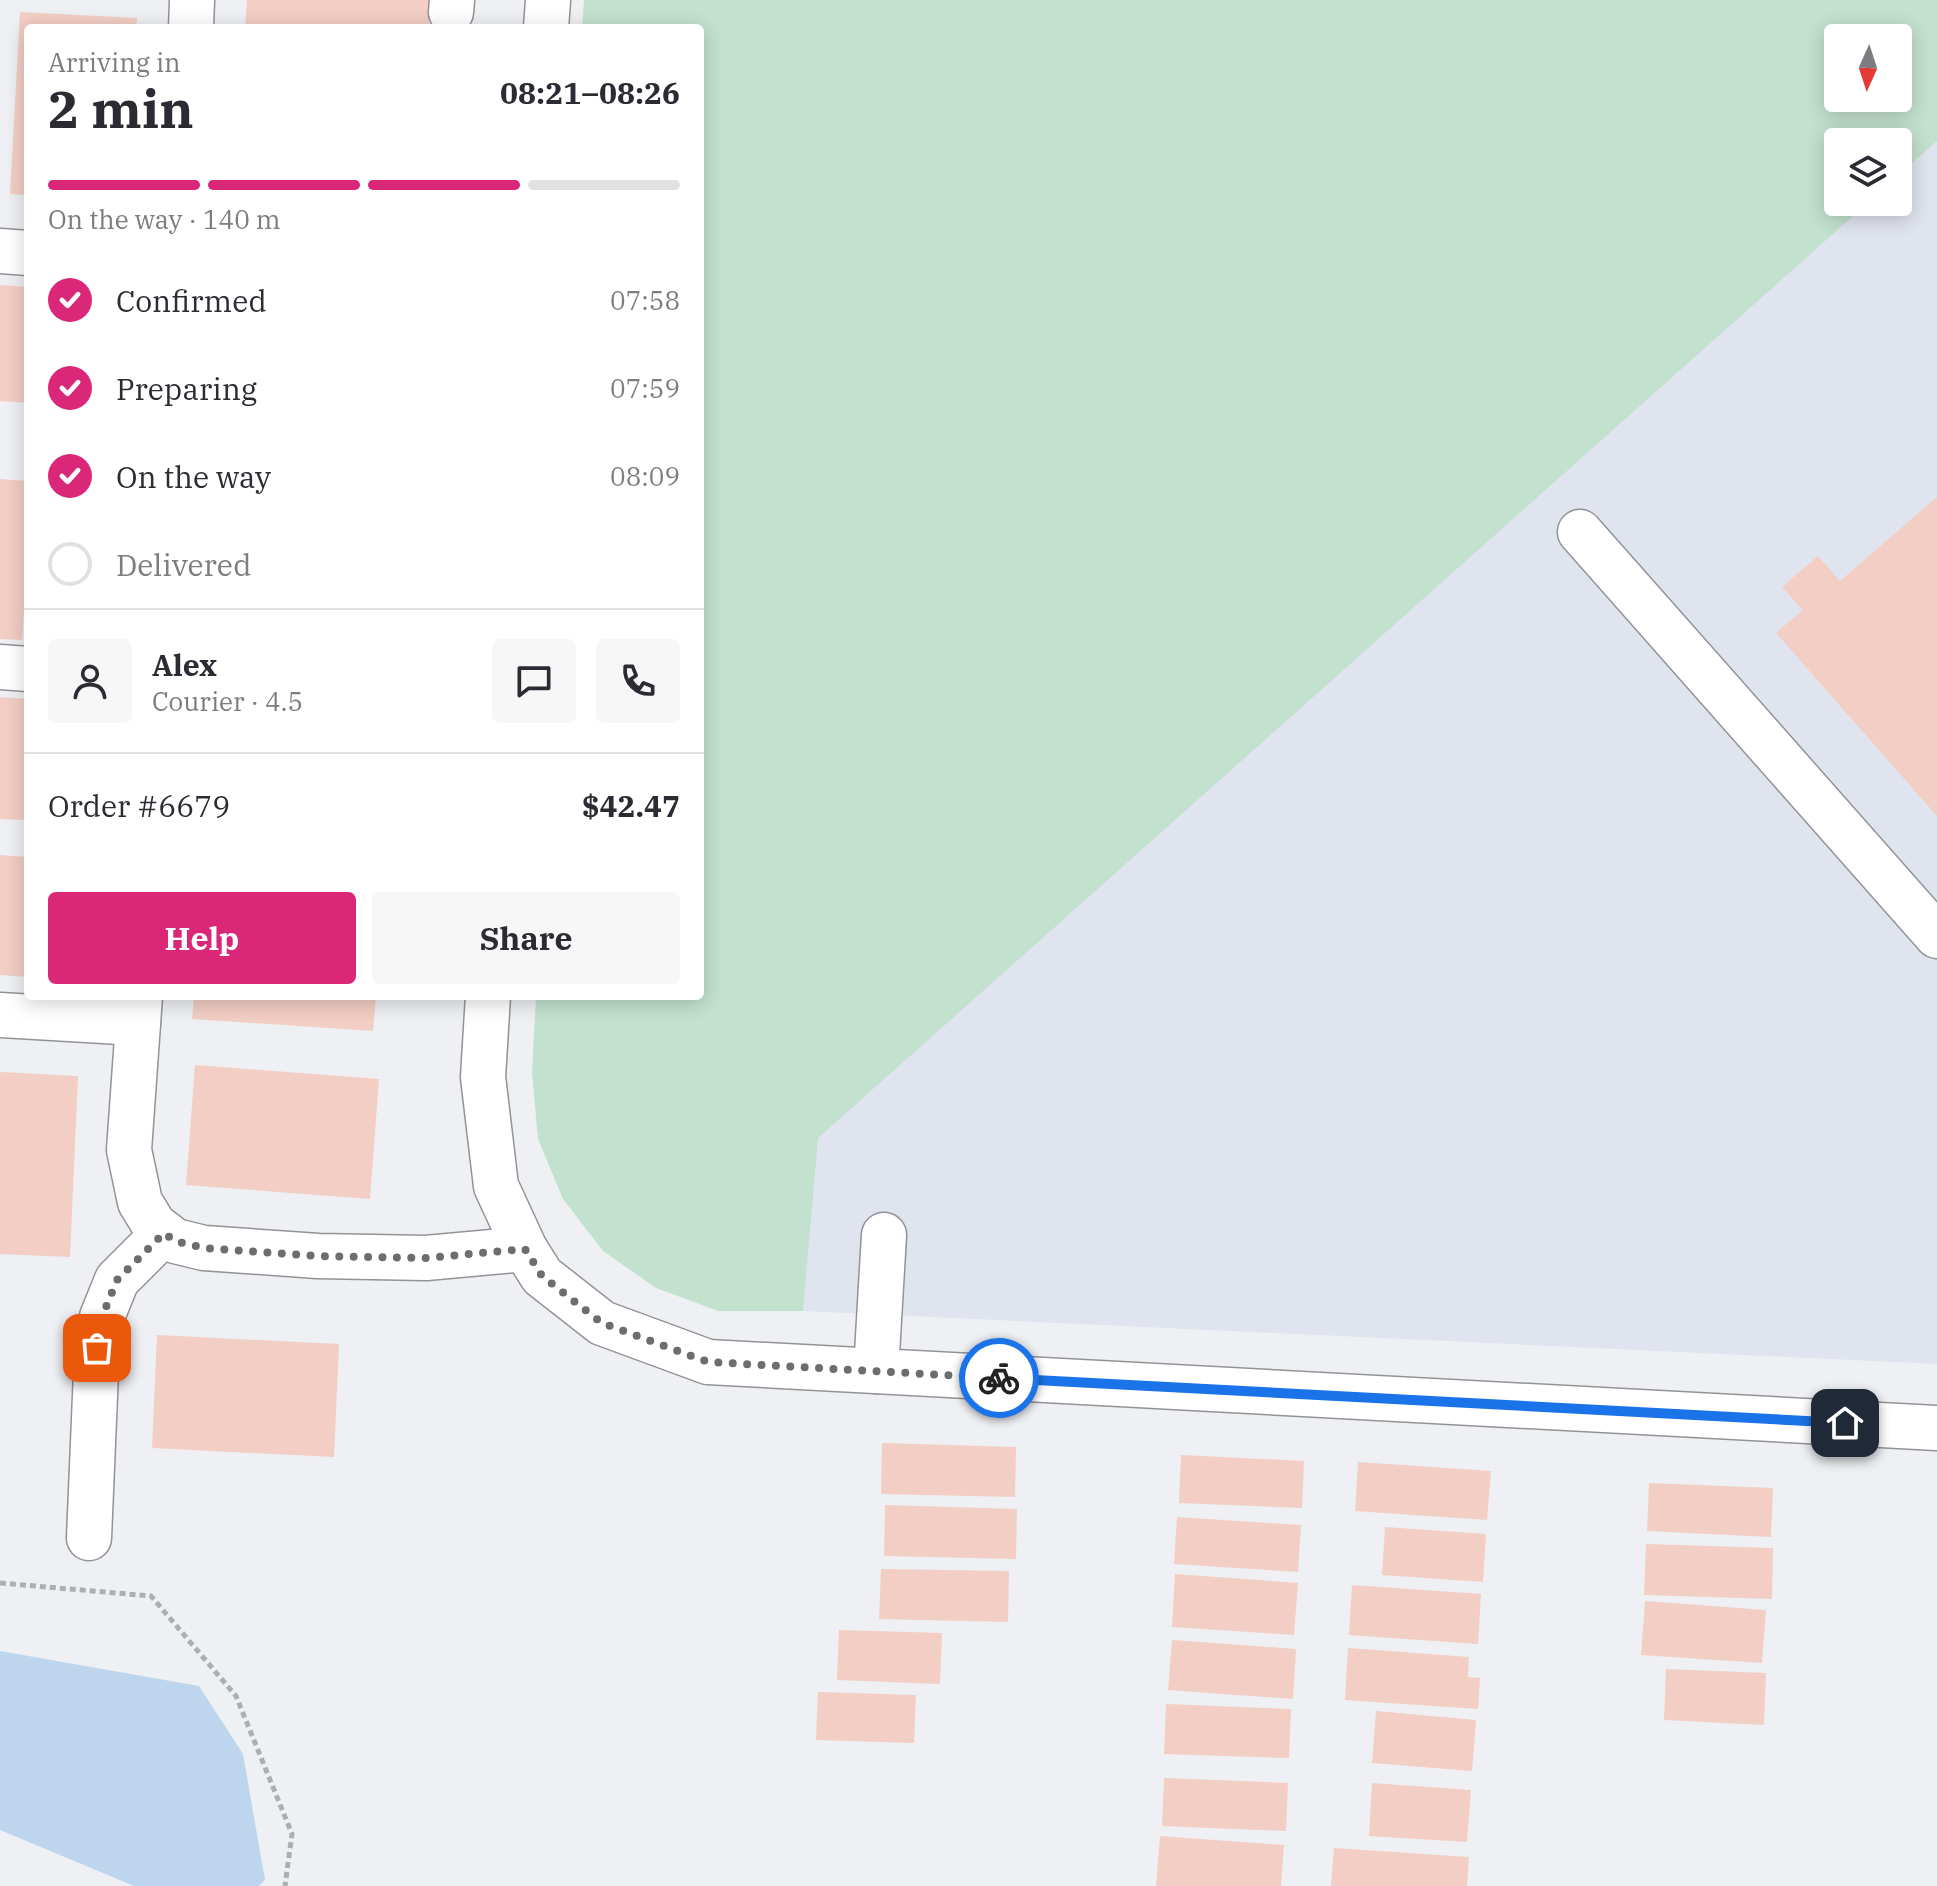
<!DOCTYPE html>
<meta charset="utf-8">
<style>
body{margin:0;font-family:"IBM Plex Serif",serif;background:#f7f7f7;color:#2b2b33;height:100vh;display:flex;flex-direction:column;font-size:30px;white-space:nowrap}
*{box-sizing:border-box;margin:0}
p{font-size:26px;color:#7c7c81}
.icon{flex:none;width:44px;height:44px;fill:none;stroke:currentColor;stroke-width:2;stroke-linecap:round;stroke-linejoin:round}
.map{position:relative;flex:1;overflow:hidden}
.panel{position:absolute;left:24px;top:24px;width:680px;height:976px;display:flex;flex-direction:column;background:#fff;border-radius:8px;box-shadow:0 4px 20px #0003}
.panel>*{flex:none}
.needle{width:52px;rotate:183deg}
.tools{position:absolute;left:1824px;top:24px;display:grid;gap:16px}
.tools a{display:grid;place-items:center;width:88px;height:88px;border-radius:8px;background:#fff;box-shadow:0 4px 20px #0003;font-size:40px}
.pin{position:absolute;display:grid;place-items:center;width:68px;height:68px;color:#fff;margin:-34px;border-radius:16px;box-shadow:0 4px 12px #0006}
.courier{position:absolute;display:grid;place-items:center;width:80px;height:80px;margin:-40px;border:6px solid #1a73e8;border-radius:50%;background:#fff;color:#222;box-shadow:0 2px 10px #0007}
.summary em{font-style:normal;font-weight:700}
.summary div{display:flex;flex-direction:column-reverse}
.summary{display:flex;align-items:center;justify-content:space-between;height:136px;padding:0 24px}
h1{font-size:52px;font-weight:700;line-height:60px}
.bar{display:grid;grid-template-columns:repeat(4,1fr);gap:12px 8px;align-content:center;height:96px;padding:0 24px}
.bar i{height:10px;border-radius:6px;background:#e1e1e2}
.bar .current{background:#db2777}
.bar p{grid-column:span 4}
.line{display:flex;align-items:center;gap:20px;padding:0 24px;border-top:2px solid #e1e1e2}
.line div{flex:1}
.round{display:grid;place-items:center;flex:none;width:84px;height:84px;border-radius:8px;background:#f7f7f7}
ol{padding:0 24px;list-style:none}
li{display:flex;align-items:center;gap:24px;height:88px}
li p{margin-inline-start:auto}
li .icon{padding:8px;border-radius:50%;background:#db2777;color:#fff;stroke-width:4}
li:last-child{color:#7c7c81}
li i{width:44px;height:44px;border:4px solid #e1e1e2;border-radius:50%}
.action{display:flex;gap:16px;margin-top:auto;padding:16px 24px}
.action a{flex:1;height:92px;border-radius:8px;background:#db2777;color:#fff;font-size:32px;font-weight:700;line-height:92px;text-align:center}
.action a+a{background:#f7f7f7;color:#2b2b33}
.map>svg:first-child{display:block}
</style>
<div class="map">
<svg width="1937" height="1886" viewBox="0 0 1937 1886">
<rect width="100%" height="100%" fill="#eff0f4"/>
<polygon fill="#e0e4ef" points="1937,141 1937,1364 803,1311 817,1138 1869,202 1898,202 1898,176"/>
<path fill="#c3e1cf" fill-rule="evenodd" d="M584 0H1937V141L1898 176V142H1838V202H1869L818 1138 803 1311H718L656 1288 603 1251 563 1199 538 1139 532 1073 536 996H700V28H582ZM1838 38H1898V98H1838Z"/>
<polygon fill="#bdd6ee" points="0,1651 199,1686 243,1754 265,1880 259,1886 134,1886 0,1830"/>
<g fill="#f2cec4">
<polygon points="247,0 431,0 429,28 245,28"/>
<polygon points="20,12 137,18 136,28 28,28 28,195 10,194"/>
<polygon points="0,285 28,287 28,403 0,401"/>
<polygon points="0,479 28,481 28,550 22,640 0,639"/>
<polygon points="1937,497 1937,816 1776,633 1803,610 1782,587 1818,556 1840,581"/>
<polygon points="0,697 28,699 28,820 0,819"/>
<polygon points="0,855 28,857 28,977 0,975"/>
<polygon points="194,996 376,996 373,1031 192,1019"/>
<polygon points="195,1065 379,1079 370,1199 186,1185"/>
<polygon points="0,1072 78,1076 70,1257 0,1254"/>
<polygon points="157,1335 339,1344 334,1457 152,1448"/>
<polygon points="882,1443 1016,1447 1015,1497 881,1494"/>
<polygon points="1181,1455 1304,1461 1302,1508 1179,1503"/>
<polygon points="1358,1462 1491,1471 1487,1520 1355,1511"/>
<polygon points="1649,1483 1773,1488 1771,1537 1647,1531"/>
<polygon points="885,1505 1017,1509 1016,1559 884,1556"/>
<polygon points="1177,1517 1301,1525 1298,1572 1174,1564"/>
<polygon points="1385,1527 1486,1534 1483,1582 1382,1575"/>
<polygon points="1646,1544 1773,1548 1772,1599 1644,1595"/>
<polygon points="881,1569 1009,1571 1008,1622 879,1619"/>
<polygon points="1175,1574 1298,1583 1294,1635 1172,1627"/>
<polygon points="1352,1585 1481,1594 1478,1644 1349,1635"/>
<polygon points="1645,1601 1766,1610 1762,1663 1641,1655"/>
<polygon points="839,1630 942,1633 940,1684 837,1680"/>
<polygon points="1172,1640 1296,1649 1293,1699 1168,1690"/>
<polygon points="1348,1648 1469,1657 1468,1677 1480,1678 1478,1709 1345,1700"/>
<polygon points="1666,1669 1766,1673 1764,1725 1664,1720"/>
<polygon points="818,1692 916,1695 914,1743 816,1740"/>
<polygon points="1166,1704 1291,1709 1289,1758 1164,1754"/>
<polygon points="1376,1711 1476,1720 1472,1771 1372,1763"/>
<polygon points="1164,1778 1288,1783 1286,1831 1162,1826"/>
<polygon points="1372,1783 1471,1790 1467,1842 1369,1836"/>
<polygon points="1160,1836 1284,1845 1281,1886 1156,1886"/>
<polygon points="1334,1848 1469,1857 1467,1886 1331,1886"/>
</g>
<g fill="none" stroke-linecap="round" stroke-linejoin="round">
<defs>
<g id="minor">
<polyline points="451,12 452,0"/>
<polyline points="191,28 192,0"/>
<polyline points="546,28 548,0"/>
<polyline points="0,251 28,253"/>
<polyline points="1580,532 1937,936"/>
<polyline points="0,667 28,669"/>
<polyline points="140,996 129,1150 140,1202 154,1225 175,1241 204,1248 318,1256 426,1258 525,1249"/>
<polyline points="488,996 483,1077 496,1186 525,1249 542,1276 602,1323 708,1362 1937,1428"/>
<polyline points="0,1015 138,1023"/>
<polyline points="876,1371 884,1235"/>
<polyline points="89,1538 97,1348 102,1317 117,1280 164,1233"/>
</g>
</defs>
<use href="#minor" stroke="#929397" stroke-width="47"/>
<polyline stroke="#adaeb1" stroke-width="5" stroke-dasharray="6 4" stroke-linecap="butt" points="0,1583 151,1596 236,1696 292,1834 285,1886"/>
<use href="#minor" stroke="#fff" stroke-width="44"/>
</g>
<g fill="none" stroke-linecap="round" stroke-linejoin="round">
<polyline stroke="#6c6d6f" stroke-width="8" stroke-dasharray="0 14.4" points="97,1348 102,1317 117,1280 164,1233 175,1241 204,1248 318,1256 426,1258 525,1249 542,1276 602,1323 708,1362 999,1378"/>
<polyline stroke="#1a73e8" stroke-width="10" points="999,1378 1845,1423"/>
</g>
</svg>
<div class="tools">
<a><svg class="needle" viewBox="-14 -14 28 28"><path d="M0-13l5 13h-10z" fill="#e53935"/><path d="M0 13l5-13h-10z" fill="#7c7c81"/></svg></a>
<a><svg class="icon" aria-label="layers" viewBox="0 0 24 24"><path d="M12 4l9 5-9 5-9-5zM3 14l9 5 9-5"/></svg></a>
</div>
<div class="pin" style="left:97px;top:1348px;background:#ea580c"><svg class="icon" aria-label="bag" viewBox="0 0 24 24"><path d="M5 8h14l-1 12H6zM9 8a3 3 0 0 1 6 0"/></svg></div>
<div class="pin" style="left:1845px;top:1423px;background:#1f2937"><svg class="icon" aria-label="home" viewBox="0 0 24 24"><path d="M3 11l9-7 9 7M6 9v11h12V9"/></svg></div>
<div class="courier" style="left:999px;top:1378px"><svg class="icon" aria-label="bike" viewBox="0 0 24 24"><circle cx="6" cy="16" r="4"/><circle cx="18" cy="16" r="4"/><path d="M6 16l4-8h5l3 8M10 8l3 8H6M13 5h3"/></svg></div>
<section class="panel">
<div class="summary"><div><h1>2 min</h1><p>Arriving in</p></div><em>08:21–08:26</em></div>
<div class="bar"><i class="current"></i><i class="current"></i><i class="current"></i><i></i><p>On the way · 140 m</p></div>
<ol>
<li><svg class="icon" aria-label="check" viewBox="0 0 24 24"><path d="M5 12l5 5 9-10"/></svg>Confirmed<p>07:58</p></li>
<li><svg class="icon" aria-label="check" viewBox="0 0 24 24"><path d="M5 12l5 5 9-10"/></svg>Preparing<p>07:59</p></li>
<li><svg class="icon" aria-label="check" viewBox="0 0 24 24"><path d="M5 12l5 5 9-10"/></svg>On the way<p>08:09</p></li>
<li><i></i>Delivered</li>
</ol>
<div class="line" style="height:144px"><a class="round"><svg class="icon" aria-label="person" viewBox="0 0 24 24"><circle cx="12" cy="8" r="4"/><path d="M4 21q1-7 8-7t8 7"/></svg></a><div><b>Alex</b><p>Courier · 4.5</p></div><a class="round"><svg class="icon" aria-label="chat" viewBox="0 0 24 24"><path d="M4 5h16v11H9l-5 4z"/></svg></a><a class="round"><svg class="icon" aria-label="phone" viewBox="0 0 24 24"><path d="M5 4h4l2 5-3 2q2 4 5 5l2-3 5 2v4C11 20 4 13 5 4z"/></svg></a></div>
<div class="line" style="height:104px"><div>Order #6679</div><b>$42.47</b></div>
<div class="action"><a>Help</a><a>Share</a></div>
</section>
</div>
